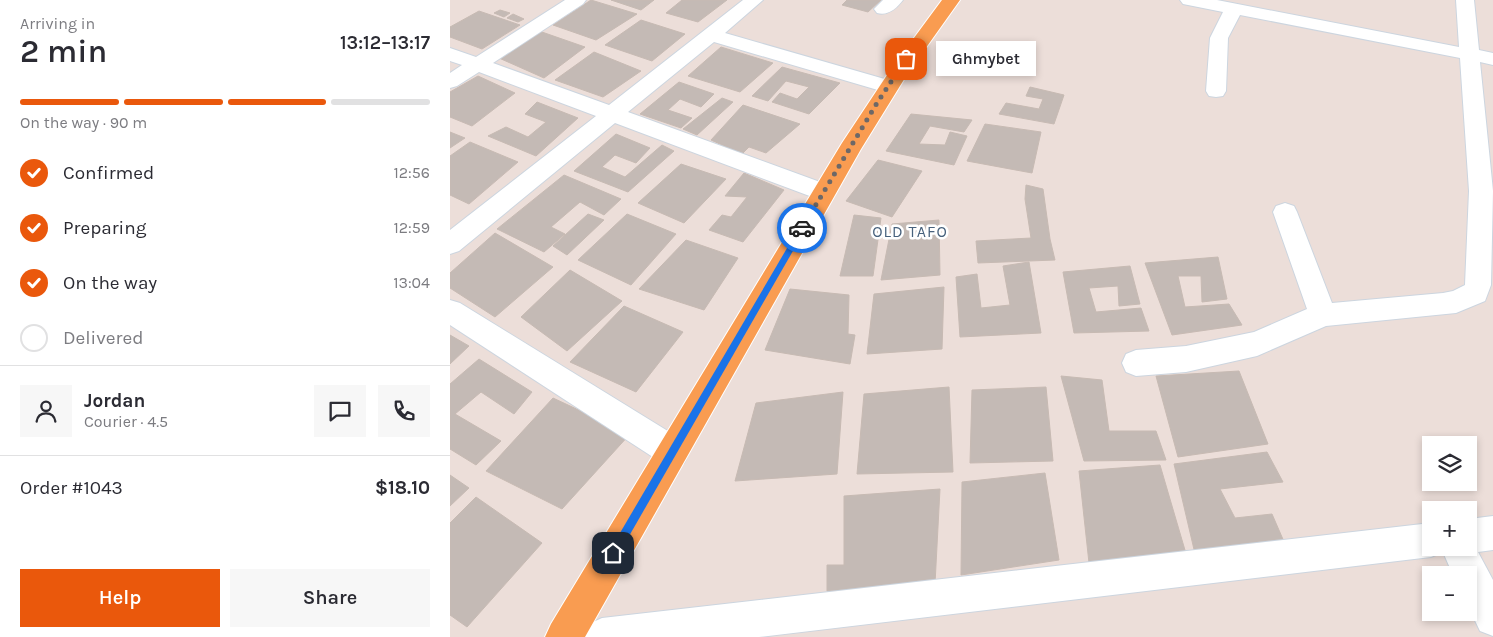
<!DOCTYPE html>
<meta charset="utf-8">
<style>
body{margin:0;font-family:Karla,sans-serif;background:#f7f7f7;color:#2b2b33;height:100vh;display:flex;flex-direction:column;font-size:19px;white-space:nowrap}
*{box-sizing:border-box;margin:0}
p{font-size:16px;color:#7c7c81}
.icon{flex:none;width:28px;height:28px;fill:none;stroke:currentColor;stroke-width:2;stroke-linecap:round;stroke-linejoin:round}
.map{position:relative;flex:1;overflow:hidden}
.panel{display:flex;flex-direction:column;background:#fff;width:450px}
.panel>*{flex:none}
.fabs{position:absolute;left:972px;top:436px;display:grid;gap:10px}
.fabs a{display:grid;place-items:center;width:55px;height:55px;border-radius:0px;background:#fff;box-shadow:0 2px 8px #0003;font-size:25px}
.pin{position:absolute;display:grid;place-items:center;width:42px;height:42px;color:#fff;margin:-21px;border-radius:10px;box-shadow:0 2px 8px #0006}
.courier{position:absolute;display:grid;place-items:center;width:50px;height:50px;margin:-25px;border:4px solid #1a73e8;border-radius:50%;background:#fff;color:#222;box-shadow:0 1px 6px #0007}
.bubble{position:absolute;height:35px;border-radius:0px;background:#fff;box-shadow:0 2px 8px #0003;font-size:16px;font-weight:600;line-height:35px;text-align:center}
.head em{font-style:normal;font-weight:600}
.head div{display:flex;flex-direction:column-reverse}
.head{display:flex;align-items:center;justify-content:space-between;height:85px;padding:0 20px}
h1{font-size:32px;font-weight:600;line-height:38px}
.bar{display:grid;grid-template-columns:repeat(4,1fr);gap:8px 5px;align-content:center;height:60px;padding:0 20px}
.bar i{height:6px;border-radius:4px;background:#e1e1e2}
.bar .on{background:#ea580c}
.bar p{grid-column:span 4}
.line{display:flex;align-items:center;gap:12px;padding:0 20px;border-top:1px solid #e1e1e2}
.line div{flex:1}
.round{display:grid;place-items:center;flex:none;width:52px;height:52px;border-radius:0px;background:#f7f7f7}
ol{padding:0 20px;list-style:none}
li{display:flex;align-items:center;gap:15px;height:55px}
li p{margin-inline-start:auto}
li .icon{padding:5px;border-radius:50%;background:#ea580c;color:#fff;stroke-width:4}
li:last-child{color:#7c7c81}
li i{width:28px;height:28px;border:2px solid #e1e1e2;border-radius:50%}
.cta{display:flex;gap:10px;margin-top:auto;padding:10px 20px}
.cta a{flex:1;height:58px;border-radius:0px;background:#ea580c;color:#fff;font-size:20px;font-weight:600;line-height:58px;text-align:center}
.cta a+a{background:#f7f7f7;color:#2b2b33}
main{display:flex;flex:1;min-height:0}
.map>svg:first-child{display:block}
</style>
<main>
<section class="panel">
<div class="head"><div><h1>2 min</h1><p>Arriving in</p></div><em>13:12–13:17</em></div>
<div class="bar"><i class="on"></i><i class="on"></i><i class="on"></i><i></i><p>On the way · 90 m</p></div>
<ol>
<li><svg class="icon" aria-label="check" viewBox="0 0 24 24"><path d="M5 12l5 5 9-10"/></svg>Confirmed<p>12:56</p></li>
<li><svg class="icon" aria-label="check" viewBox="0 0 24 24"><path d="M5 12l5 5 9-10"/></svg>Preparing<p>12:59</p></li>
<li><svg class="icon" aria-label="check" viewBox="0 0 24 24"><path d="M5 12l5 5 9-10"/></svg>On the way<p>13:04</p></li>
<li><i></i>Delivered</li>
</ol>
<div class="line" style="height:90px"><a class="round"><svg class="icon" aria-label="person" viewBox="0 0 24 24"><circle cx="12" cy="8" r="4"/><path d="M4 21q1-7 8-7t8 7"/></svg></a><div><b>Jordan</b><p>Courier · 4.5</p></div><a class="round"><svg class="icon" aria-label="chat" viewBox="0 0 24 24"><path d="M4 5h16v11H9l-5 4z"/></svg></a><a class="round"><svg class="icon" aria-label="phone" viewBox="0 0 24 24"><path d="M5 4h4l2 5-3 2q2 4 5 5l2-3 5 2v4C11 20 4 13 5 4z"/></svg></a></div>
<div class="line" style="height:65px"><div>Order #1043</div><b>$18.10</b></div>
<div class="cta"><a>Help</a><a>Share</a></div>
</section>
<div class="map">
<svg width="1043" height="637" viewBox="0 0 1043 637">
<rect width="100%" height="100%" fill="#ecded9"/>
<g fill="#c4bab5" stroke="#c7bab3">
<polygon points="141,0 187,14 146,40 103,25"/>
<polygon points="161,0 204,0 191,10"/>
<polygon points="232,0 277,0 248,22 216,13"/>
<polygon points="397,0 431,0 418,12 392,5"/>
<polygon points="50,10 60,13 54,17 44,13"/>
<polygon points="29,11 70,25 32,49 0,37 0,27"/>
<polygon points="63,14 74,19 68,22 57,18"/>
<polygon points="191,20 235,34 202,61 155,45"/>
<polygon points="89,31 135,47 94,78 49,58"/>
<polygon points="271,47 323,63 290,92 238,76"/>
<polygon points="144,52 191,71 153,97 105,80"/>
<polygon points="332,67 390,83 359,114 322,102 330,93 347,99 359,87 336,81 318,101 302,96"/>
<polygon points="28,76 65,93 22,126 0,117 0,92"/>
<polygon points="229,82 264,94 251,107 230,99 218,110 242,118 231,128 190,114"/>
<polygon points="580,87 614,95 604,124 549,114 556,103 589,109 593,99 576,96"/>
<polygon points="272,98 283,102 247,135 233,129"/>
<polygon points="87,102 128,118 86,156 38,136 56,127 78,137 96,122 75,114"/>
<polygon points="293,105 350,124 316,153 299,147 292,154 261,140"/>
<polygon points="461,114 522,120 514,132 480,126 469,144 495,145 500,132 517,136 504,165 436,151"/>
<polygon points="535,124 591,132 582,173 517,161"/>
<polygon points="0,132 15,138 0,148"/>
<polygon points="166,134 200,148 186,163 165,155 152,167 175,177 212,145 224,151 178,192 124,171"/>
<polygon points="20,142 68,162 19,204 0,195 0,156"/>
<polygon points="428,160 472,171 442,217 396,201"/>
<polygon points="231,164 276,179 234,223 188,203"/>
<polygon points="294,173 334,190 293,242 259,230 272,215 281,217 297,197 275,196"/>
<polygon points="114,175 171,199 154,215 130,202 101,227 115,234 94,252 47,229"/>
<polygon points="576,185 593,189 600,239 605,260 528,263 526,241 581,238 575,199"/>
<polygon points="138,214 154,220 117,255 103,246"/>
<polygon points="177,214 226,234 181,285 128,260"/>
<polygon points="404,215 431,218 423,276 390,276"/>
<polygon points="489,220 490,275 431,280 442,224"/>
<polygon points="45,233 103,267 45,317 0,288 0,273"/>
<polygon points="236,240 288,258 254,310 189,289"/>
<polygon points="768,257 777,299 752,302 751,276 728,276 735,307 779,304 792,325 722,335 695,263"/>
<polygon points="579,262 591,333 510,337 506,277 527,274 531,308 560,305 553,266"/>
<polygon points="680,266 690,304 669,306 668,286 639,288 646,312 691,308 699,331 624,333 613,272"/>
<polygon points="120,270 172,301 117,351 71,317"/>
<polygon points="494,287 492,349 417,354 424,294"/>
<polygon points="340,289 399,295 398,334 405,335 400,364 315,350"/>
<polygon points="174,306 233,332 186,392 120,362"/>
<polygon points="0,335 19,346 0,364"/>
<polygon points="29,359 82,392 64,414 31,392 5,414 51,441 26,465 0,449 0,384"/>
<polygon points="789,371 818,444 728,457 706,376"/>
<polygon points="611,376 652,380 659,431 706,431 716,460 634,461"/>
<polygon points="499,387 503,472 407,474 414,394"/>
<polygon points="596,387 603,461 520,463 522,390"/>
<polygon points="393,392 387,474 285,481 306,403"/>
<polygon points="103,398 180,434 112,509 36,471"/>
<polygon points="817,452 833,482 770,489 785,518 822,514 835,544 746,558 724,464"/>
<polygon points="710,465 737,557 639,563 629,471"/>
<polygon points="595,473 609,560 511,575 512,482"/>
<polygon points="0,475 19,488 0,506"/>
<polygon points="490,489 485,584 377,591 377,565 394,565 394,496"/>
<polygon points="26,497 92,543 17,627 0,615 0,523"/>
</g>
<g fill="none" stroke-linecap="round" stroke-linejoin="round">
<defs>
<g id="minor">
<polygon points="115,0 136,0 133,4 43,63 159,105 293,0 313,0 275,33 445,82 448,87 445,92 438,93 264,42 178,112 381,186 385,192 381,198 373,201 165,123 9,251 0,254 0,230 146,116 29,72 7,86 0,88 0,73 12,65 0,61 0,48 26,57"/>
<path d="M433 0H453C446 9 438 16 427 13L424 9Z"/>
<polygon points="730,0 767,0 1009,47 1006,0 1024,0 1029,50 1043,53 1043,65 1030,62 1043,191 1041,285 1035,301 1006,313 876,326 807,356 736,372 686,376 676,372 672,363 676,354 686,350 736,346 804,332 857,309 823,212 826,206 835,203 844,206 847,212 882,303 993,293 1003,291 1015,285 1019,191 1010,58 790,15 778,38 776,91 773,96 766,97 759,96 756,91 760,38 773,12 733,4"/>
<polygon points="0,300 10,303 234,441 239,452 234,463 223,467 212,463 0,325"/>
<polygon points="1043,516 1043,550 1028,552 1043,580 1043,636 1030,631 1019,608 1019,575 1003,575 993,552 981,557 309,637 133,637 139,624 152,618 981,523 981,548 1019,548 1019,519"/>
</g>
<polygon id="major" points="492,0 510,0 458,73 411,149 135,637 95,637 101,624 392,143 441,69"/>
</defs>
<use href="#minor" stroke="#ccd5df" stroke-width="2"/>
<use href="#major" stroke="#fff" stroke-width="2"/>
<use href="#minor" fill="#fff" fill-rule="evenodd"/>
<use href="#major" fill="#f99c51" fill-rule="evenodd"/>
</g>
<polygon fill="#1a73e8" points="352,225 355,226 355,230 167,557 160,557 160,550 350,226"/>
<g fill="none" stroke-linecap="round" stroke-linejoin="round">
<polyline stroke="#6d6867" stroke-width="5" stroke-dasharray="0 9" points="352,228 427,103 456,59"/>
</g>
<g text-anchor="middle" stroke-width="5" stroke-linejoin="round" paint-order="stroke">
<g font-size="16" letter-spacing="1" fill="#47617c" stroke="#fff">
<text x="460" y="237">OLD TAFO</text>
</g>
</g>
</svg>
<div class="fabs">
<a><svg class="icon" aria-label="layers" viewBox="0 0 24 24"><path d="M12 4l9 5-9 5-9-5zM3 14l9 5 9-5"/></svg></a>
<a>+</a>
<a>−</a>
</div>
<div class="pin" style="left:456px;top:59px;background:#ea580c"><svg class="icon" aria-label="bag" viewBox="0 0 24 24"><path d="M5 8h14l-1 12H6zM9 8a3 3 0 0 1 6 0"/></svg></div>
<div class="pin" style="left:163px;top:553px;background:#1f2937"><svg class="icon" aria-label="home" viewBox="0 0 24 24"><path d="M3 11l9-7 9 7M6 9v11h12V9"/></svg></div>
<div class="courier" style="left:352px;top:228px"><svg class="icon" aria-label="car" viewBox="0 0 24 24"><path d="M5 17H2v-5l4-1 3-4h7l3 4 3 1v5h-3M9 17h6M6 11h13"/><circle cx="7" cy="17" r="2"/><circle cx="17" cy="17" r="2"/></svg></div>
<div class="bubble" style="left:486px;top:41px;width:100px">Ghmybet</div>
</div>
</main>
